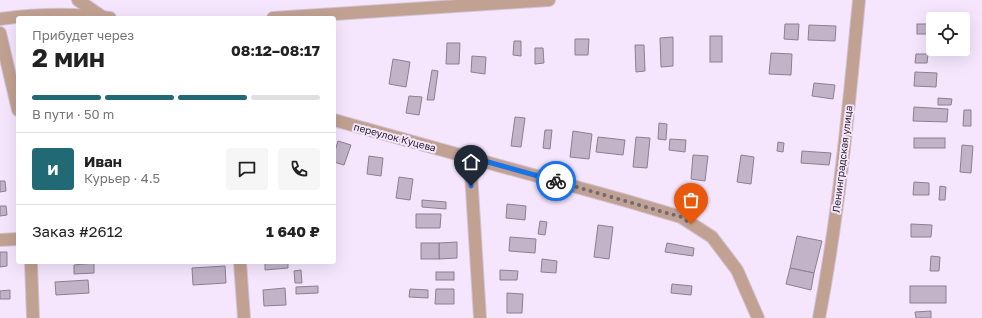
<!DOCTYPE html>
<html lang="ru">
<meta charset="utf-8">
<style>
body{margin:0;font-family:"Golos Text",sans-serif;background:#f6f6f6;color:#222;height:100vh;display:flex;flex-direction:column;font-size:15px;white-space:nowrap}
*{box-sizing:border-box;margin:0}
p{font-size:13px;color:#767676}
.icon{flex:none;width:22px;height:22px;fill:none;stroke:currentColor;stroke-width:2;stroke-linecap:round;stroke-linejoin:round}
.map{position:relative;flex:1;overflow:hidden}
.side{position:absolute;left:16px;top:16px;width:320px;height:248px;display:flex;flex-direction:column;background:#fff;border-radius:4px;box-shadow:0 4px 16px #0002}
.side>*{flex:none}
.tools{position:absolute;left:926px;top:12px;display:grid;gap:8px}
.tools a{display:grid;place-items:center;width:44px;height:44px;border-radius:4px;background:#fff;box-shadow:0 4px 16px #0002;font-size:20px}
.pin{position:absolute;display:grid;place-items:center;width:34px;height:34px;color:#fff;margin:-41px -17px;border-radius:50% 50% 50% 0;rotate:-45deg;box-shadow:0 0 4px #0007}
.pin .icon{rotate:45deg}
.courier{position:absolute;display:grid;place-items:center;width:40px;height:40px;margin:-20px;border:3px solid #1a73e8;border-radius:50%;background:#fff;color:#222;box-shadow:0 1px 5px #0007}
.head em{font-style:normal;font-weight:700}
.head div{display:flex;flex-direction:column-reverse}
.head{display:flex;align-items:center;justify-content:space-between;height:68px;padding:0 16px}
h1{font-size:26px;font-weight:700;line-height:30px}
.bar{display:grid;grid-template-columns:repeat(4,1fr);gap:6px 4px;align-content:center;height:48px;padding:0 16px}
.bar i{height:5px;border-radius:3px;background:#e0e0e0}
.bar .on{background:#206975}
.bar p{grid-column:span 4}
.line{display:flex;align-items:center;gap:10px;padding:0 16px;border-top:1px solid #e0e0e0}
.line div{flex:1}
.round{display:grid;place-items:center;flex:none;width:42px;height:42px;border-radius:4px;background:#f6f6f6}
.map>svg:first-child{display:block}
</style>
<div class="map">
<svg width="982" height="318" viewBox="0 0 982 318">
<rect width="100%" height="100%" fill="#f5e6fd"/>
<g fill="#c2b3c9" stroke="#8d7f93">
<polygon points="785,24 799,24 798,40 784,39"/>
<rect x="917" y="24" width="16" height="10"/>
<polygon points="809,25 836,26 835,41 808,40"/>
<rect x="710" y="36" width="12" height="26"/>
<polygon points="673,37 673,66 661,67 660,38"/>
<polygon points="575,39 589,39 588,55 575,55"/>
<polygon points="514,41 521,41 521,56 513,55"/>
<polygon points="447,43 460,43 459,64 446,64"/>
<polygon points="635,45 644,45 645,71 636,72"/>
<polygon points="535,48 543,48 544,63 535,64"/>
<polygon points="939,49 956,49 956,51 940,52"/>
<polygon points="771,53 792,54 791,75 769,74"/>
<polygon points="916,54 928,54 927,63 915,63"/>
<polygon points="472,56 486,57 485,74 471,72"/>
<polygon points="393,59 410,62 406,87 389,84"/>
<polygon points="432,70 438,71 434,100 427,100"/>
<polygon points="915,72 937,73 936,87 914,86"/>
<polygon points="814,83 835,85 833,99 812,96"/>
<polygon points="409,96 422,97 419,115 406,113"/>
<polygon points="938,98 952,99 951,105 938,105"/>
<polygon points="914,107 948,109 947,122 913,121"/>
<polygon points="964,110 971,110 971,126 963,126"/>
<polygon points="515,117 525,118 521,147 511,146"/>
<polygon points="659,123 667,124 666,140 658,139"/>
<polygon points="545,130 552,130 550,149 543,148"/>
<polygon points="573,131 592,134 589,159 570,157"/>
<polygon points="598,137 625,140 623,155 596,152"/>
<polygon points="636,137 650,138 647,168 633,167"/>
<rect x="914" y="138" width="31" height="10"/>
<polygon points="670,139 686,140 685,152 669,150"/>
<polygon points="338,141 351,145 344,165 334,162 334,154"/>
<polygon points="778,142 784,143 783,152 777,151"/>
<polygon points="962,145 973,146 971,173 960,172"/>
<polygon points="802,151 831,153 829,165 801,163"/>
<polygon points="693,155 708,156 705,181 691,179"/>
<polygon points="741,155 754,157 751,184 737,182"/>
<polygon points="369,156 383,158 381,176 367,174"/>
<polygon points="399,177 413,179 410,200 396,198"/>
<polygon points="0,181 5,181 6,191 0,192"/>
<polygon points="914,182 929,183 929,195 913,195"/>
<polygon points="940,186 946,187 945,200 939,200"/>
<polygon points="422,200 446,202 446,209 422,207"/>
<polygon points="507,204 526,206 525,220 506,218"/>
<polygon points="0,206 6,206 7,215 0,216"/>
<polygon points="416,214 441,214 440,228 416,228"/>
<polygon points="540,221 547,222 545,235 538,234"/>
<polygon points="911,224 932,225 931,237 911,237"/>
<polygon points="598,225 613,227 609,259 594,257"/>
<polygon points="797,236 822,241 814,273 790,268"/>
<polygon points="510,237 536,239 535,253 509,251"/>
<polygon points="457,242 457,258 439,259 439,243"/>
<rect x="421" y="243" width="18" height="16"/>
<polygon points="667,243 694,248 693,256 665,252"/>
<polygon points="0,252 7,252 7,266 0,267"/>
<polygon points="931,256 940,257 939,271 930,271"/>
<polygon points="542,259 557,261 556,273 541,272"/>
<polygon points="265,262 288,262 288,268 265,270"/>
<polygon points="94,263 94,273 74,274 74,265"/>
<polygon points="225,266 226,283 193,285 192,268"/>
<polygon points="790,268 814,273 811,290 786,284"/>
<polygon points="301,270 302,283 295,283 294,271"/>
<polygon points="500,270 518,271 517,280 500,280"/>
<rect x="436" y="272" width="18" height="8"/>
<polygon points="88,280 89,293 56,295 55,282"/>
<polygon points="672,284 692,286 691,295 671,293"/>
<polygon points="318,286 318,293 296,294 296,287"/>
<rect x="910" y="286" width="36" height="17"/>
<polygon points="285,288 286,305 264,306 263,290"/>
<polygon points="410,289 428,290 428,298 409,297"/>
<polygon points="436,289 454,289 454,304 435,304"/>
<polygon points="10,290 10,299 0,299 0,291"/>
<polygon points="507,293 523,294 522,313 507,313"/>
<polygon points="931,311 931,318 916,318 915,312"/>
</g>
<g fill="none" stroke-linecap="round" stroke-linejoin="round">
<defs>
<g id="minor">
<polyline points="78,0 101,16"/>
<polyline points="273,18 549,0"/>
<path d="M0 19C37 14 73 13 110 18"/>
<polyline points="0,33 18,110"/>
<polyline points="334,120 627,201 681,217 712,237 737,270 758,318"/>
<polyline points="470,157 480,318"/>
<polyline points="0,240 18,239"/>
<polyline points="31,262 33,318"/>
<polyline points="240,262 244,318"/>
<path d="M819 318C839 213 849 106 859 0"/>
</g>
</defs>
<use href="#minor" stroke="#d1c3d8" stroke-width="14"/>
<use href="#minor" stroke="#c1a192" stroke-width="12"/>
</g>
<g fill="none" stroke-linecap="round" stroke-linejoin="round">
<polyline stroke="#726976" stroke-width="4" stroke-dasharray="0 7.2" points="556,181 681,217 691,224"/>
<polyline stroke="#1a73e8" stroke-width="5" points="471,186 470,157 556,181"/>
</g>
<g text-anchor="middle" stroke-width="4" stroke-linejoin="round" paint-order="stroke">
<g font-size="10" fill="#2b252d" stroke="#f5e6fd">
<text transform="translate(395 137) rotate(15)" y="4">переулок Куцева</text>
<text transform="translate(842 159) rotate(-83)" y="4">Ленинградская улица</text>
</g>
</g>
</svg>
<div class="tools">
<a><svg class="icon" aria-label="locate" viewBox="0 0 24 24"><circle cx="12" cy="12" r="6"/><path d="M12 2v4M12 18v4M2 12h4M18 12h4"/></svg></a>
</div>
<div class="pin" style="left:691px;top:224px;background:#ea580c"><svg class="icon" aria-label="bag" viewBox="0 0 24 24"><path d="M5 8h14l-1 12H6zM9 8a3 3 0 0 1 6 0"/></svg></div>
<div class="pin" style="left:471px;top:186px;background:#1f2937"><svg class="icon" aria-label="home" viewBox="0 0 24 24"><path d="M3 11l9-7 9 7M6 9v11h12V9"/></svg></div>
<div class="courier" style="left:556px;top:181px"><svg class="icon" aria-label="bike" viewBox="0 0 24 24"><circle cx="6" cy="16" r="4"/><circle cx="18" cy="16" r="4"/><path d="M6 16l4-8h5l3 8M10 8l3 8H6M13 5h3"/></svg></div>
<section class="side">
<div class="head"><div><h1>2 мин</h1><p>Прибудет через</p></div><em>08:12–08:17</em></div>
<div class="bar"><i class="on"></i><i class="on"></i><i class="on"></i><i></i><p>В пути · 50 m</p></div>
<div class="line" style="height:72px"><b class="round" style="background:#206975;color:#fff">И</b><div><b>Иван</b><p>Курьер · 4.5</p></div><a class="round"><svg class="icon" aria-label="chat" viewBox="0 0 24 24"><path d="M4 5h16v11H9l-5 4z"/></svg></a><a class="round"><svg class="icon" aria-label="phone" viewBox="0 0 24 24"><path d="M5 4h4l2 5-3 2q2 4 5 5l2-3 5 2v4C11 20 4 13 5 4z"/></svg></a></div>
<div class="line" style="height:52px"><div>Заказ #2612</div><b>1 640 ₽</b></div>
</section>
</div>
